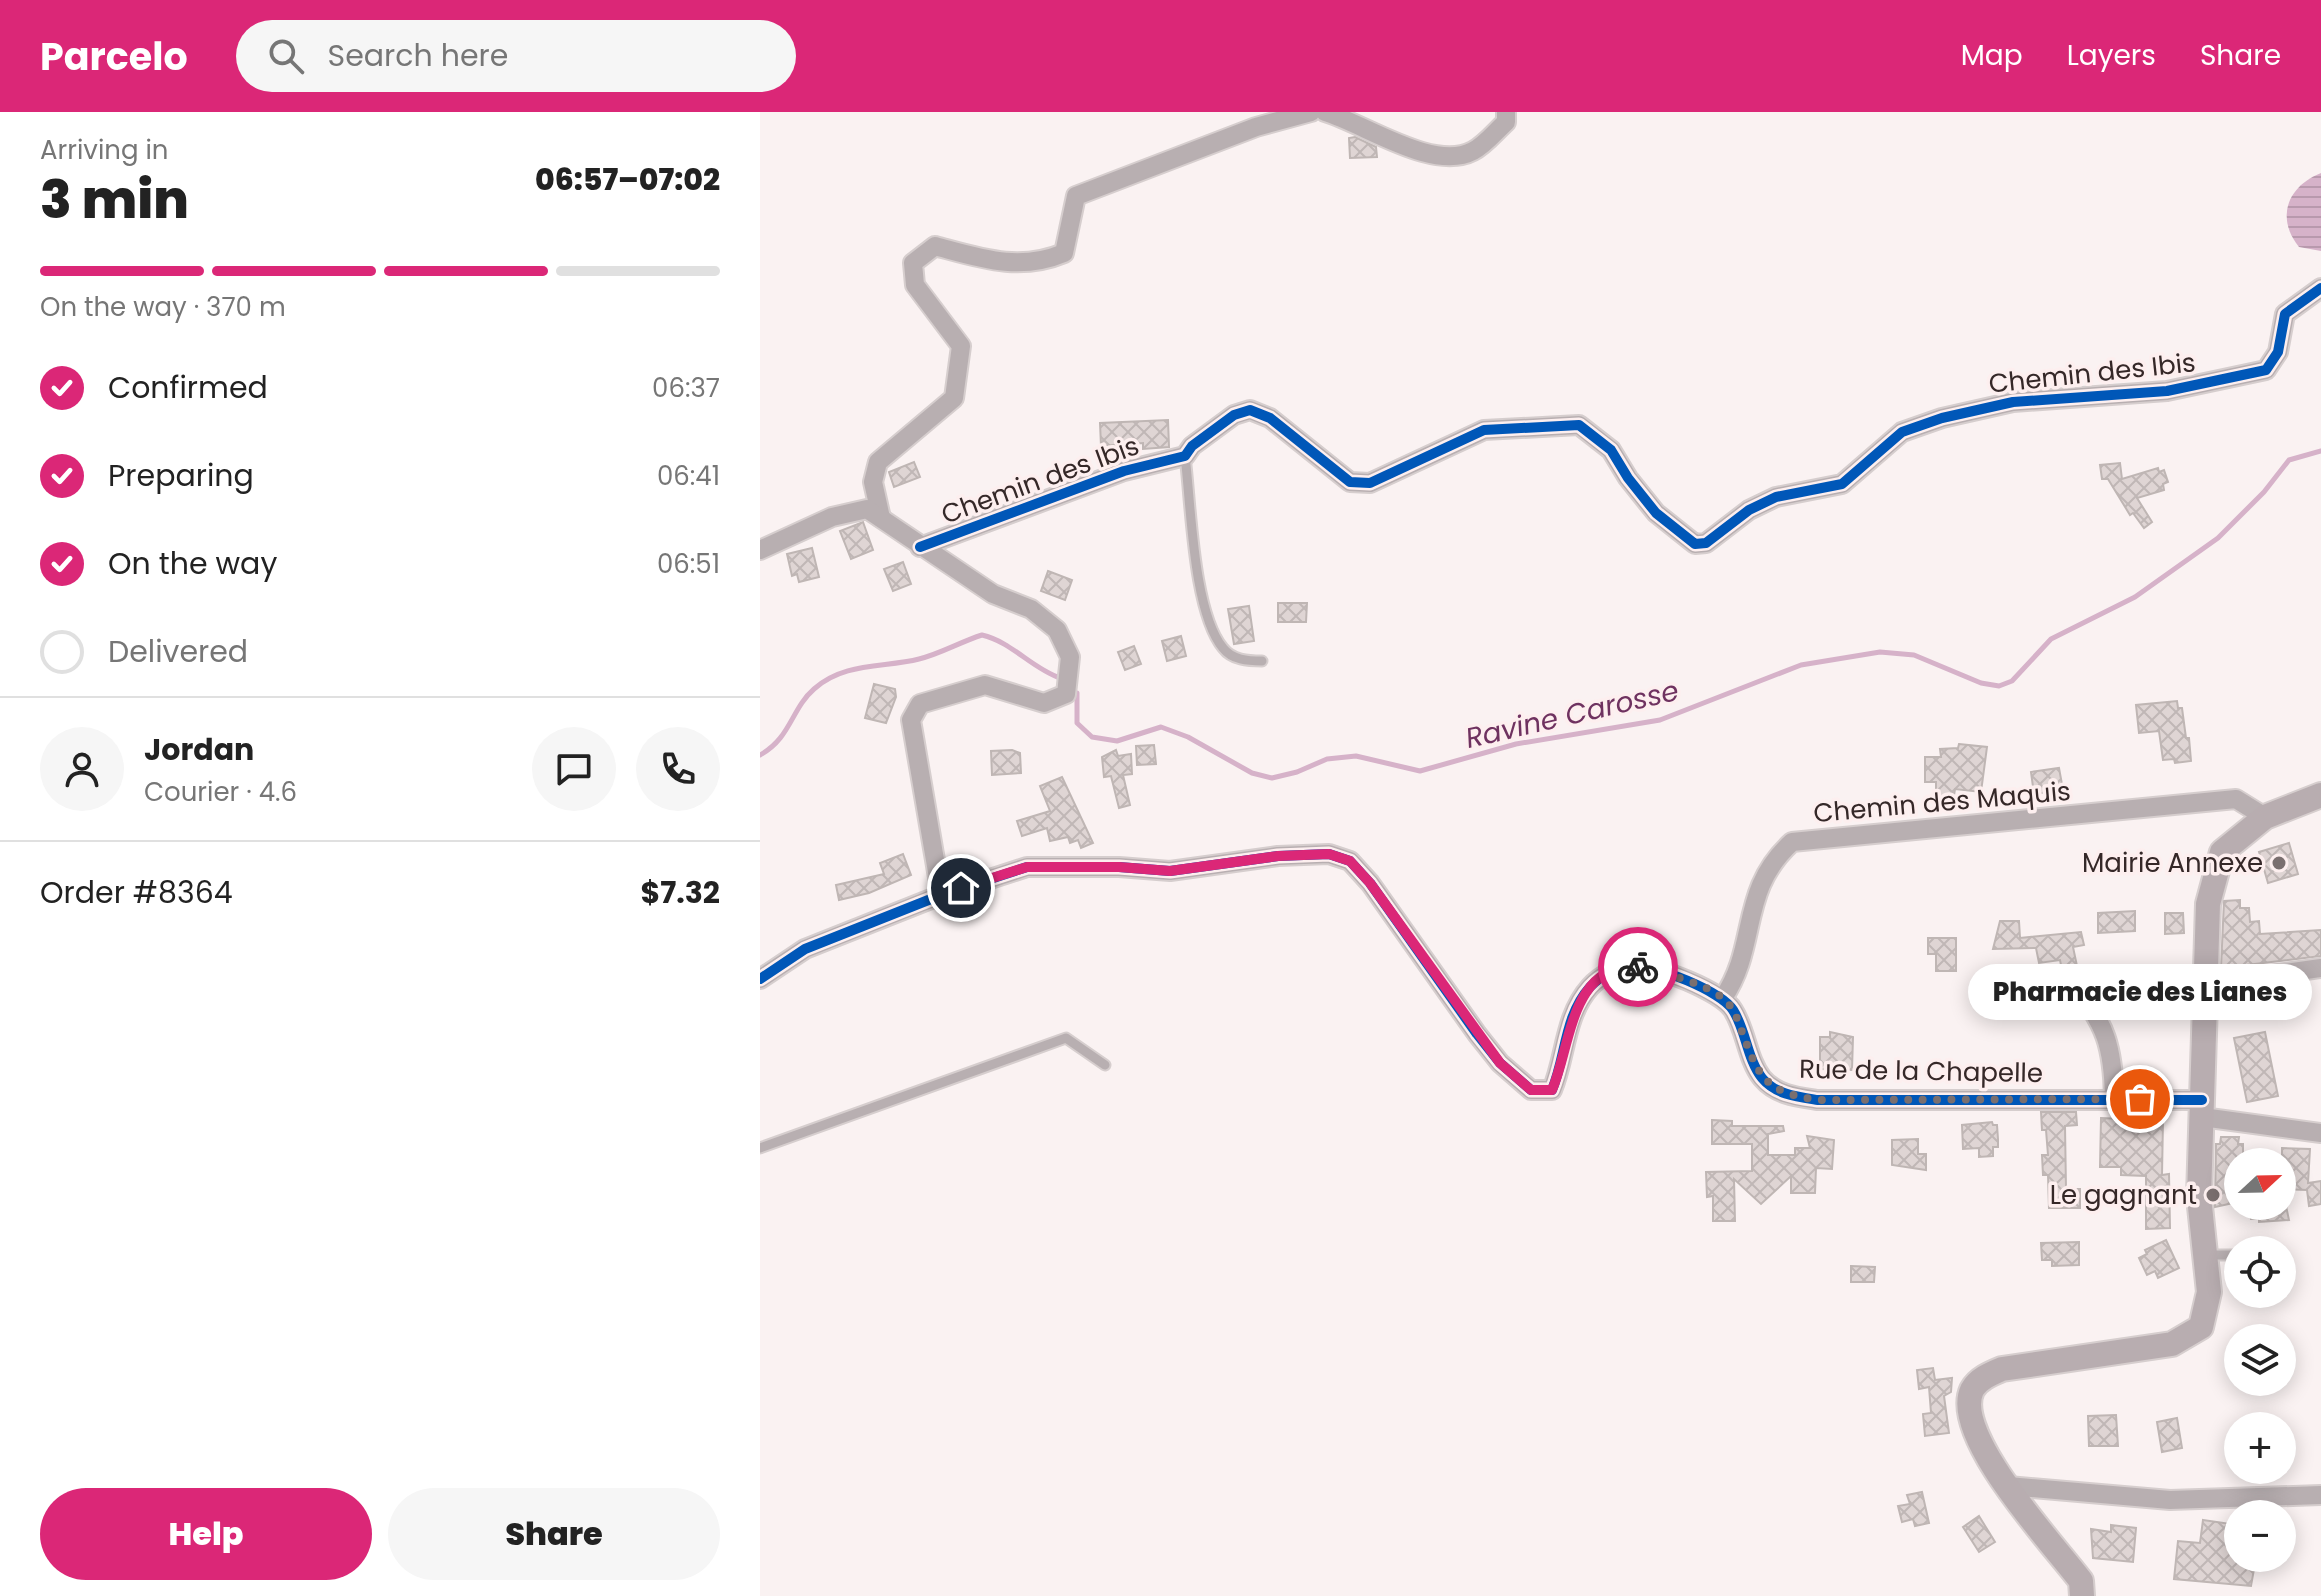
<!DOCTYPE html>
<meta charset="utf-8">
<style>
body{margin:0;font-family:Poppins,sans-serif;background:#f6f6f6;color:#222;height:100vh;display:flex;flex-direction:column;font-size:30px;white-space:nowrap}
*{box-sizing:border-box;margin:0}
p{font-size:26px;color:#767676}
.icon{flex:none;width:44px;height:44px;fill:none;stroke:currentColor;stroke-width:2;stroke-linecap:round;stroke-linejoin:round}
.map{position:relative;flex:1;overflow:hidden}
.side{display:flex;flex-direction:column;background:#fff;width:760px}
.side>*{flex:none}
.needle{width:52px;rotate:68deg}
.buttons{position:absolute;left:1464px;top:1036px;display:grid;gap:16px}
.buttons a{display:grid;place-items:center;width:72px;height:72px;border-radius:50%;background:#fff;box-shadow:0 4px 20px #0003;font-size:40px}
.pin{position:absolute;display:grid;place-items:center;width:68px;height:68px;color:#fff;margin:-34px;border:4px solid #fff;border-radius:50%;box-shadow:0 2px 8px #0007}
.courier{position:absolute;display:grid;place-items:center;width:80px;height:80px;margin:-40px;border:6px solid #db2777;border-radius:50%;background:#fff;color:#222;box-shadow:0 2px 10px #0007}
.bubble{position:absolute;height:56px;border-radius:28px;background:#fff;box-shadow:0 4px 20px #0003;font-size:26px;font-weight:800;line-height:56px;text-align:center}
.head em{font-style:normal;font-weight:800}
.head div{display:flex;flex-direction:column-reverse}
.head{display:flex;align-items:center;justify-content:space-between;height:136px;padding:0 40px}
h1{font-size:52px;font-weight:800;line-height:60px}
.bar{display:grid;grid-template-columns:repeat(4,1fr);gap:12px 8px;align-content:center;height:96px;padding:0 40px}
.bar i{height:10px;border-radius:6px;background:#e0e0e0}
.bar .active{background:#db2777}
.bar p{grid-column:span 4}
.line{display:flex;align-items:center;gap:20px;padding:0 40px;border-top:2px solid #e0e0e0}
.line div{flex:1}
.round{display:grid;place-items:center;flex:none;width:84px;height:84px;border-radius:42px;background:#f6f6f6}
ol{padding:0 40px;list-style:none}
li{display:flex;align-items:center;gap:24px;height:88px}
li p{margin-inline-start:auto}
li .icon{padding:8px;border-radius:50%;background:#db2777;color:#fff;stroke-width:4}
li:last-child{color:#767676}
li i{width:44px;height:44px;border:4px solid #e0e0e0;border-radius:50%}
.action{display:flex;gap:16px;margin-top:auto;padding:16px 40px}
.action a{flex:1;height:92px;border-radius:48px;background:#db2777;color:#fff;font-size:32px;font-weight:800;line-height:92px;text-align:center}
.action a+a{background:#f6f6f6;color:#222}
header{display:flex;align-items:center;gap:48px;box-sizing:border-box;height:112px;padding:0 40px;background:#db2777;color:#fff}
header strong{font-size:38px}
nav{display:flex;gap:44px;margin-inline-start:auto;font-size:28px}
.search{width:560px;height:72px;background:#f6f6f6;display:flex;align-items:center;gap:20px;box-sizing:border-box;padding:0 28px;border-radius:44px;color:#767676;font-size:30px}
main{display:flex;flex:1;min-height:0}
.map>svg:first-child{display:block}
</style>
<header>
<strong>Parcelo</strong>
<div class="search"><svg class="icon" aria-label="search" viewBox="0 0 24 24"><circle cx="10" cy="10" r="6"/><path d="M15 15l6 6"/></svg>Search here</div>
<nav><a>Map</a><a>Layers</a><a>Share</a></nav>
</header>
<main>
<section class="side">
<div class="head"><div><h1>3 min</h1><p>Arriving in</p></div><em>06:57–07:02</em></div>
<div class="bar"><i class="active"></i><i class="active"></i><i class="active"></i><i></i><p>On the way · 370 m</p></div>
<ol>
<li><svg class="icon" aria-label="check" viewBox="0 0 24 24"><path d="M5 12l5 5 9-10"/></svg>Confirmed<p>06:37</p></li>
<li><svg class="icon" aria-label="check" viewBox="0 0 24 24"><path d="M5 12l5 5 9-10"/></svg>Preparing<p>06:41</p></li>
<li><svg class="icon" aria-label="check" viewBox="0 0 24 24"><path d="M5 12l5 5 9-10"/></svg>On the way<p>06:51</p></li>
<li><i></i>Delivered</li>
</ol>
<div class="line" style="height:144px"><a class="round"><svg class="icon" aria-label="person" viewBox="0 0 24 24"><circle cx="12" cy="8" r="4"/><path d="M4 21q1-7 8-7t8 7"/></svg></a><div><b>Jordan</b><p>Courier · 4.6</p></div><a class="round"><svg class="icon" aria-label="chat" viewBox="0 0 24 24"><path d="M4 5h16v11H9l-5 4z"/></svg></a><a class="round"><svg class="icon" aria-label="phone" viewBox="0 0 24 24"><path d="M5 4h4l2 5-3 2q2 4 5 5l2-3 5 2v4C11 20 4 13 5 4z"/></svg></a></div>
<div class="line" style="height:104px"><div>Order #8364</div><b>$7.32</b></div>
<div class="action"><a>Help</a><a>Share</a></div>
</section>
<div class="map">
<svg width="1561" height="1484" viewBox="0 0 1561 1484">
<defs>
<pattern id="water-rules" width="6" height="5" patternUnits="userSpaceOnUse" patternTransform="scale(2)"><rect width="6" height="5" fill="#d6b2c9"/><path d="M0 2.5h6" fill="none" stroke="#b899ad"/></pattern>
<pattern id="building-cross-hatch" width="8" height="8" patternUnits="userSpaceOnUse" patternTransform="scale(2)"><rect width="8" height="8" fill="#dfd5d4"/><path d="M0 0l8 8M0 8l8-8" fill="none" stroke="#c0b7b6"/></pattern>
</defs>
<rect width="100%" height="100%" fill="#faf2f2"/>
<path fill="url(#water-rules)" d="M1561 61V139L1539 135C1515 105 1528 74 1561 61Z"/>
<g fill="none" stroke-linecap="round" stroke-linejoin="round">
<g stroke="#d6b2c9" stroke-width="5">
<polyline points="317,581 317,611 332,625 357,629 401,615 428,625 492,661 512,666 537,660 567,647 596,644 660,659 756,632 900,608 1041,553 1120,540 1154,543 1221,571 1239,574 1252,569 1291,527 1375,485 1458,426 1504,380 1529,348 1561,339"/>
<path d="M0 643C31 626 31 597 54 577 84 550 124 556 159 547 180 542 200 530 222 523 252 530 271 556 300 566"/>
</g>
</g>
<g fill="url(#building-cross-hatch)" stroke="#bfb6b4" stroke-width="2">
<polygon points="595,25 616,35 617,45 590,46 589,26"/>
<polygon points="408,308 409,335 383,337 383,331 341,334 340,311"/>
<polygon points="154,350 160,365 134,375 129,360"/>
<polygon points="1360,351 1362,367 1398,356 1399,360 1404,358 1408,370 1403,372 1404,378 1377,386 1392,410 1384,416 1373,401 1370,403 1348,367 1342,367 1340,353"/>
<polygon points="103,410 113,438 91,447 80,419"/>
<polygon points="52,436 59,465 39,470 37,462 32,464 27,442"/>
<polygon points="143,450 151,472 133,479 124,457"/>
<polygon points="288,459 312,468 305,488 281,479"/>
<polygon points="518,491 547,491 546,510 518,510"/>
<polygon points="489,494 494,529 474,532 468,497"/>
<polygon points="421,524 426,544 407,549 402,529"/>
<polygon points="374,534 381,552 365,558 358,540"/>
<polygon points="114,572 135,577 136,585 126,611 105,606"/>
<polygon points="1417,589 1418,596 1422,596 1426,626 1429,626 1431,649 1415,651 1414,647 1403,648 1399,619 1379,621 1376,593"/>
<polygon points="1199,632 1227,635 1221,680 1195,677 1193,690 1176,691 1176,670 1165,670 1165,645 1181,645 1180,637 1198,636"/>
<polygon points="394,633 396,652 377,653 376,634"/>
<polygon points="252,638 260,641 261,661 232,663 231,639"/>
<polygon points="356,638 358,644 371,642 372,662 363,663 370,693 359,696 351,664 344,665 342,645"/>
<polygon points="1299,656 1303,678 1274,682 1271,660"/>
<polygon points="302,665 333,731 321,736 318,728 310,731 308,725 290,729 287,716 262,724 257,709 290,699 280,674"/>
<polygon points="1529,731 1538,762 1508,771 1499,740"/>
<polygon points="143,742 151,763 109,781 79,788 76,773 124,762 120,751"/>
<polygon points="1480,788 1480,796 1489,796 1490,810 1499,809 1500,822 1561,818 1561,844 1461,856 1464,789"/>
<polygon points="1375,799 1375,819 1338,821 1338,801"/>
<polygon points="1405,801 1423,801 1424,821 1405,822"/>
<polygon points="1240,809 1259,809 1260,826 1321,820 1324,833 1313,835 1317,854 1302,858 1300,848 1279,851 1276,836 1233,837"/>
<polygon points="1168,826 1196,826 1196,859 1176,859 1176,842 1168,842"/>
<polygon points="1515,875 1517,889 1472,897 1470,881"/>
<polygon points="1070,920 1093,925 1092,958 1060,957 1060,925 1070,925"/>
<polygon points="1505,920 1518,984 1487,990 1474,926"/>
<polygon points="1281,1000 1316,1000 1317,1013 1305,1014 1306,1077 1320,1077 1320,1096 1289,1096 1288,1063 1283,1063 1282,1043 1288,1043 1286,1018 1282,1018"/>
<polygon points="1341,1006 1403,1009 1402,1063 1409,1062 1410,1116 1386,1117 1386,1064 1361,1063 1361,1055 1340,1055"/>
<polygon points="952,1008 972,1009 972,1014 1023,1014 1024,1019 1008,1022 1008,1043 1035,1043 1035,1036 1050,1036 1047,1024 1074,1028 1072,1057 1056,1056 1055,1081 1031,1081 1031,1064 1001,1092 974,1067 975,1109 953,1109 953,1084 947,1085 946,1060 992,1059 992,1032 952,1032"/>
<polygon points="1232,1010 1233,1013 1237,1013 1238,1027 1238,1035 1233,1035 1233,1044 1219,1045 1219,1036 1203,1037 1202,1013"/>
<polygon points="1461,1025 1479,1025 1478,1032 1483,1032 1483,1050 1478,1050 1478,1062 1474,1062 1478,1090 1455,1095 1456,1032 1460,1032"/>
<polygon points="1158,1027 1158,1042 1166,1042 1166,1058 1132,1053 1132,1028"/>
<polygon points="1522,1036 1550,1037 1548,1071 1561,1069 1561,1092 1549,1094 1547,1078 1522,1077"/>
<polygon points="1489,1094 1526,1094 1529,1108 1499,1110 1499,1106 1491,1107"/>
<polygon points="1406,1128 1419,1156 1398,1166 1395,1159 1387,1163 1379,1146 1387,1142 1385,1138"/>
<polygon points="1319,1130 1319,1153 1292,1154 1292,1148 1282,1148 1281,1131"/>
<polygon points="1091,1154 1115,1155 1114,1170 1091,1170"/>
<polygon points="1173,1256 1175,1268 1192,1266 1191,1280 1184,1284 1189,1321 1165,1324 1163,1302 1171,1301 1169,1275 1159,1277 1157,1258"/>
<polygon points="1356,1303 1358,1334 1329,1334 1328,1304"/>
<polygon points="1417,1306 1422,1336 1402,1340 1397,1310"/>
<polygon points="1162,1380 1169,1411 1155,1414 1153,1407 1142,1410 1138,1394 1150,1392 1147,1383"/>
<polygon points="1219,1404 1235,1430 1219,1440 1203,1415"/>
<polygon points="1443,1408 1471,1412 1469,1428 1478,1429 1478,1446 1496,1446 1491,1474 1414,1467 1418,1429 1440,1431"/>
<polygon points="1351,1413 1376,1416 1373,1450 1333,1446 1331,1417 1351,1420"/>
</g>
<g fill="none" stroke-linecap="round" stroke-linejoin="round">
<defs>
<g id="lane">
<path d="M425 344C431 392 433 500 463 536 472 548 488 549 502 549"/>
<polyline points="0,1036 306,926 345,953"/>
<polyline points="1446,1143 1478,1143"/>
</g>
<g id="street">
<path d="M565 0C605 12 673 60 713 39 725 33 736 19 746 10V0"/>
<path d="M121 406 113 370 118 350 194 286 201 234 155 173 153 151 175 134C220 146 259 160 304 141L316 84 496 15 551 0"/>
<polyline points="160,435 364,359 425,344 432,334 474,303 490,298 510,306 590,370 610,371 724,318 819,313 851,338 868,366 896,401 935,432 946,431 989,398 1016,385 1082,372 1142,320 1182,306 1253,290 1407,279 1506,258 1518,240 1525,202 1561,176"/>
<polyline points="0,438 72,405 107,397 233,482 271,497 297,518 310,545 306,582 284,591 225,573 160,592 151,608 181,783"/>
<path d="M0 867 45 837 181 783 267 755H359L410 759 518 744 569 742 590 749 610 771 717 922 740 951 771 978H792C806 945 804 904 830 875 840 864 858 854 873 854 896 853 961 879 973 898 986 918 987 947 1002 966 1016 983 1038 985 1058 988H1442"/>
<path d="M1313 872C1346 912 1353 935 1354 986"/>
<polyline points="1446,872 1561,856"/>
<path d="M963 886C999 833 978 779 1032 730L1476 687 1505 705"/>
<polyline points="1442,1005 1561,1021"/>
<polyline points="1248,1374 1410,1388 1561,1383"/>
</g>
<path id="secondary" d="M1322 1484 1321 1469C1294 1433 1191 1323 1212 1278 1218 1267 1230 1262 1242 1257L1412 1232 1441 1215 1449 1180 1439 1085 1448 792 1462 740 1505 705 1561 683"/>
</defs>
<use href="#lane" stroke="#d6cece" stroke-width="13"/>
<use href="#street" stroke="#d6cece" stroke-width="22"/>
<use href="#secondary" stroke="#d6cece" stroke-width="28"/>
<use href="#lane" stroke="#b8afb1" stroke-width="9"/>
<use href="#street" stroke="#b8afb1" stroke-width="18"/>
<use href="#secondary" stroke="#b8adb0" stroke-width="24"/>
<defs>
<g id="cycleway">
<polyline points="160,435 364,359 425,344 432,334 474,303 490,298 510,306 590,370 610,371 724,318 819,313 851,338 868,366 896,401 935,432 946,431 989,398 1016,385 1082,372 1142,320 1182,306 1253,290 1407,279 1506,258 1518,240 1525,202 1561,176"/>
<path d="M0 867 45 837 181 783 267 755H359L410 759 518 744 569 742 590 749 610 771 717 922 740 951 771 978H792C806 945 804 904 830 875 840 864 858 854 873 854 896 853 961 879 973 898 986 918 987 947 1002 966 1016 983 1038 985 1058 988H1442"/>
</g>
</defs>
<use href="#cycleway" stroke="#fdefef" stroke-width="15"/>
<use href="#cycleway" stroke="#0057b8" stroke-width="10"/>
</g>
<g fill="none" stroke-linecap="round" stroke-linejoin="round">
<path stroke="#7a6f6f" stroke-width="8" stroke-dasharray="0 14.4" d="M878 855C902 861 947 871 965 888 974 896 978 909 982 920 1000 968 1006 980 1058 988L1380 987"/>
<path stroke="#db2777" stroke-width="10" d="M201 776 267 755H359L410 759 518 744 569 742 590 749 610 771 740 951 771 978H792C811 935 810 851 878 855"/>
</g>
<g fill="#7a6f6f" stroke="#fdefef" stroke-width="3">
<circle cx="1519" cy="751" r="8"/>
<circle cx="1453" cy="1083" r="8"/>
</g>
<g text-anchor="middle" stroke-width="7" stroke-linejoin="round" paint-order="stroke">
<g font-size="26" fill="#352828" stroke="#fdefef">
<text transform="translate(1332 261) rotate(-6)" y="9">Chemin des Ibis</text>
<text transform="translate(280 368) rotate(-20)" y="9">Chemin des Ibis</text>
<text transform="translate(1182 690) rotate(-5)" y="9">Chemin des Maquis</text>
<text transform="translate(1161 959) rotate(1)" y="9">Rue de la Chapelle</text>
</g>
<g font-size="26" fill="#352828" stroke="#fdefef" text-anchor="end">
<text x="1503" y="760">Mairie Annexe</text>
<text x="1437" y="1092">Le gagnant</text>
</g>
<g font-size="28" font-style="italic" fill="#6f3260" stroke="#fdefef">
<text transform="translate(812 602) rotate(-13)" y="10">Ravine Carosse</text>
</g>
</g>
</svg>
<div class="buttons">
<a><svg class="needle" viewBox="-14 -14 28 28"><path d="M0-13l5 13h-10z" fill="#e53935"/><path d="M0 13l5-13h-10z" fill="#767676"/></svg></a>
<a><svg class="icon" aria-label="locate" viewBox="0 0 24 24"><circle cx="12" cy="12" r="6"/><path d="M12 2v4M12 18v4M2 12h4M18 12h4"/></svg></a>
<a><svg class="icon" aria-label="layers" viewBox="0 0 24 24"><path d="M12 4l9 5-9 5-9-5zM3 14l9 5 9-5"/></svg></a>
<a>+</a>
<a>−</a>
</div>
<div class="pin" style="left:1380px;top:987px;background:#ea580c"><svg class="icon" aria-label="bag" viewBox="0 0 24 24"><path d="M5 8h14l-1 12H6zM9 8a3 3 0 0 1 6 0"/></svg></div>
<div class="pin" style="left:201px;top:776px;background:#1f2937"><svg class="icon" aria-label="home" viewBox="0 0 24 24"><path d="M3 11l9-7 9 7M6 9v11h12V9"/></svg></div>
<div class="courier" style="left:878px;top:855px"><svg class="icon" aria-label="bike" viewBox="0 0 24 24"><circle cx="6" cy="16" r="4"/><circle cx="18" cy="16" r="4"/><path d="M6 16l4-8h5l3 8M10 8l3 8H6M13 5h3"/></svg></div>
<div class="bubble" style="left:1208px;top:852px;width:344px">Pharmacie des Lianes</div>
</div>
</main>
